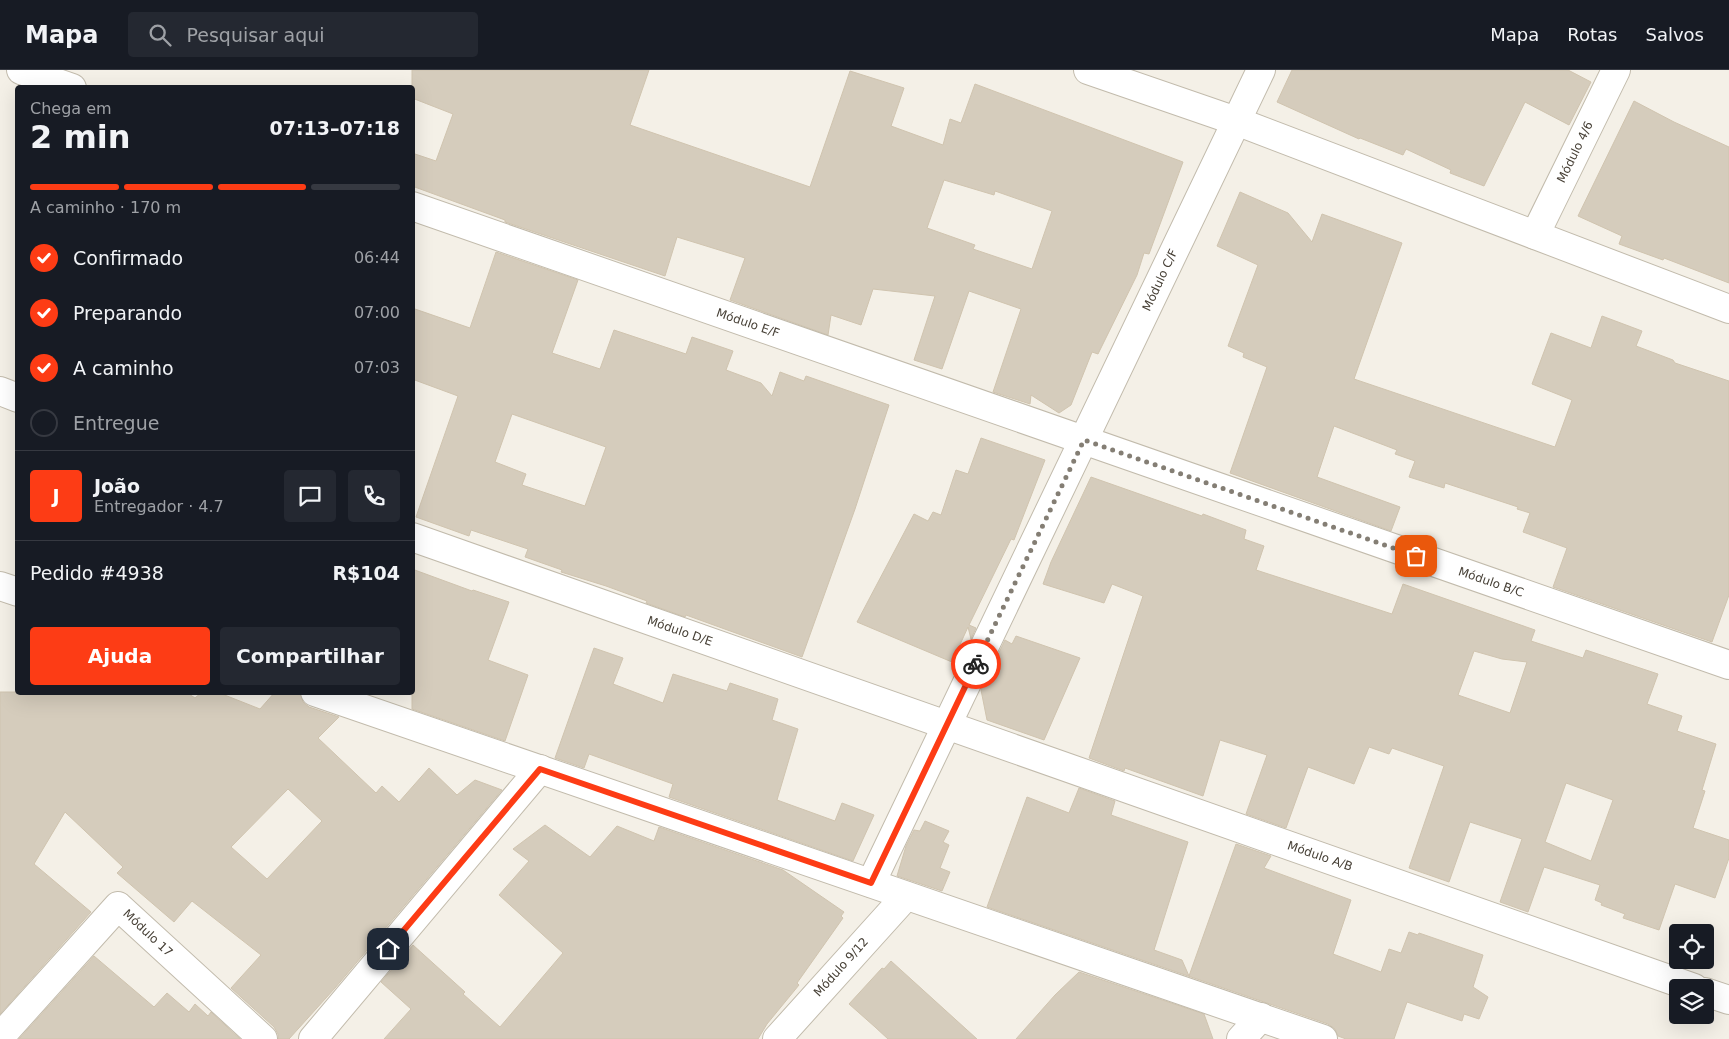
<!DOCTYPE html>
<html lang="pt">
<meta charset="utf-8">
<style>
body{margin:0;font-family:"DejaVu Sans",sans-serif;background:#242831;color:#f1f3f6;height:100vh;display:flex;flex-direction:column;font-size:19px;white-space:nowrap}
*{box-sizing:border-box;margin:0}
p{font-size:16px;color:#9ea1a6}
.icon{flex:none;width:28px;height:28px;fill:none;stroke:currentColor;stroke-width:2;stroke-linecap:round;stroke-linejoin:round}
.map{position:relative;flex:1;overflow:hidden}
.side{position:absolute;left:15px;top:15px;width:400px;height:610px;display:flex;flex-direction:column;background:#171b24;border-radius:5px;box-shadow:0 5px 20px #0002}
.side>*{flex:none}
.buttons{position:absolute;left:1669px;top:854px;display:grid;gap:10px}
.buttons a{display:grid;place-items:center;width:45px;height:45px;border-radius:5px;background:#171b24;box-shadow:0 5px 20px #0002;font-size:25px}
.pin{position:absolute;display:grid;place-items:center;width:42px;height:42px;color:#fff;margin:-21px;border-radius:10px;box-shadow:0 2px 8px #0006}
.courier{position:absolute;display:grid;place-items:center;width:50px;height:50px;margin:-25px;border:4px solid #fd3c15;border-radius:50%;background:#fff;color:#222;box-shadow:0 1px 6px #0007}
.overview em{font-style:normal;font-weight:700}
.overview div{display:flex;flex-direction:column-reverse}
.overview{display:flex;align-items:center;justify-content:space-between;height:85px;padding:0 15px}
h1{font-size:32px;font-weight:700;line-height:38px}
.bar{display:grid;grid-template-columns:repeat(4,1fr);gap:8px 5px;align-content:center;height:60px;padding:0 15px}
.bar i{height:6px;border-radius:4px;background:#363941}
.bar .on{background:#fd3c15}
.bar p{grid-column:span 4}
.line{display:flex;align-items:center;gap:12px;padding:0 15px;border-top:1px solid #363941}
.line div{flex:1}
.round{display:grid;place-items:center;flex:none;width:52px;height:52px;border-radius:5px;background:#242831}
ol{padding:0 15px;list-style:none}
li{display:flex;align-items:center;gap:15px;height:55px}
li p{margin-inline-start:auto}
li .icon{padding:5px;border-radius:50%;background:#fd3c15;color:#fff;stroke-width:4}
li:last-child{color:#9ea1a6}
li i{width:28px;height:28px;border:2px solid #363941;border-radius:50%}
.cta{display:flex;gap:10px;margin-top:auto;padding:10px 15px}
.cta a{flex:1;height:58px;border-radius:5px;background:#fd3c15;color:#fff;font-size:20px;font-weight:700;line-height:58px;text-align:center}
.cta a+a{background:#242831;color:#f1f3f6}
header{display:flex;align-items:center;gap:30px;box-sizing:border-box;height:70px;padding:0 25px;background:#171b24;border-bottom:1px solid #363941}
header strong{font-size:24px}
nav{display:flex;gap:28px;margin-inline-start:auto;font-size:18px}
.search{width:350px;height:45px;background:#242831;display:flex;align-items:center;gap:12px;box-sizing:border-box;padding:0 18px;border-radius:5px;color:#9ea1a6;font-size:19px}
.map>svg:first-child{display:block}
</style>
<header>
<strong>Mapa</strong>
<div class="search"><svg class="icon" aria-label="search" viewBox="0 0 24 24"><circle cx="10" cy="10" r="6"/><path d="M15 15l6 6"/></svg>Pesquisar aqui</div>
<nav><a>Mapa</a><a>Rotas</a><a>Salvos</a></nav>
</header>
<div class="map">
<svg width="1729" height="969" viewBox="0 0 1729 969">
<rect width="100%" height="100%" fill="#f4f0e7"/>
<g fill="#d5ccbc" stroke="#d0c4af" fill-rule="evenodd">
<path d="M412 0H649L630 55 810 117 850 1 904 18 891 56 943 75 950 49 961 53 975 14 1183 92 1149 184 1144 183 1137 205 1098 284 1092 282 1071 335 1059 343 1031 325 1030 334 993 322 1021 239 969 221 942 299 914 290 935 226 873 219 861 255 831 245 828 265 730 230 745 188 677 167 665 206 505 152V150L412 116V83L436 91 453 44 412 28ZM944 110 994 125 995 121 1052 141 1032 199 973 179 975 175 927 158Z"/>
<polygon points="1292,0 1568,0 1591,12 1569,55 1525,32 1484,116 1450,103 1451,100 1406,79 1403,85 1360,68 1359,69 1277,32"/>
<polygon points="1634,31 1674,52 1729,77 1729,213 1664,188 1663,190 1619,174 1622,166 1578,146"/>
<polygon points="1240,122 1288,143 1312,172 1322,144 1402,173 1354,309 1555,377 1572,330 1532,314 1551,263 1591,278 1602,246 1642,261 1636,276 1673,290 1675,293 1729,311 1729,525 1712,572 1553,517 1567,478 1523,462 1530,443 1517,439 1518,437 1445,413 1444,418 1409,407 1415,391 1395,384 1397,380 1334,356 1317,407 1400,437 1391,461 1230,403 1267,297 1243,287 1244,283 1228,276 1258,195 1217,176"/>
<path d="M496 182 578 210 552 283 600 299 614 260 686 284 692 267 733 281 726 300 761 313 772 326 780 302 804 311 806 306 889 335 855 439 802 587 686 545 685 547 646 533 647 531 606 516 561 502 562 500 525 487 528 479 471 460 469 466 416 447 458 326 412 309V238L470 258ZM512 344 606 377 585 436 522 415 526 404 495 392Z"/>
<polygon points="981,368 1045,390 1014,470 1011,469 969,555 976,558 971,569 968,557 952,592 857,552 914,444 928,451 933,442 941,445 956,400 968,404"/>
<path d="M1091 407 1202 446 1203 444 1246 460 1244 469 1264 476 1256 500 1392 544 1403 514 1535 560 1531 571 1583 588 1586 580 1658 604 1647 634 1682 646 1677 661 1716 674 1702 720 1705 721 1693 758 1729 770V788L1715 828 1675 814 1659 860 1623 848 1625 844 1601 835 1602 833 1595 830 1600 815 1544 797 1528 842 1500 832 1522 769 1470 752 1449 812 1409 798 1444 696 1392 678 1389 684 1369 677 1354 714 1308 697 1286 758 1246 744 1267 685 1220 670 1203 726 1125 698 1124 701 1089 688 1143 526 1112 514 1104 533 1043 514 1051 492ZM1474 581 1502 589 1527 592 1510 643 1458 625ZM1566 713 1613 730 1591 791 1545 772Z"/>
<polygon points="412,499 472,521 473,520 509,532 488,590 528,605 505,671 412,639"/>
<polygon points="1016,566 1080,588 1044,670 987,650 981,620 1005,570 1012,574"/>
<polygon points="594,578 623,588 613,614 663,633 673,604 727,621 730,613 778,629 772,650 798,659 777,730 835,751 842,733 874,745 853,791 669,727 673,714 589,684 584,698 555,688"/>
<path d="M0 622H186L195 628 202 622H217L260 639 275 622H300L303 632 309 637 339 647 318 668 376 723 382 716 399 732 429 698 457 725 475 710 502 720 335 918 289 969H278V964L274 957 231 918 261 885 192 831 174 852 117 803 123 797 65 742 34 794 91 842 0 944ZM288 719 322 751 267 809 231 777Z"/>
<polygon points="1079,718 1115,731 1111,745 1188,772 1154,880 1182,890 1189,906 1236,774 1271,786 1264,798 1351,830 1333,884 1381,902 1389,879 1401,883 1409,862 1418,865 1419,863 1483,885 1473,917 1488,927 1479,949 1464,944 1462,951 1407,932 1394,969 1346,969 1338,966 1335,959 1328,954 987,837 1027,727 1069,743"/>
<polygon points="925,751 949,761 943,772 949,775 940,798 950,802 942,821 897,806 906,776 914,760 920,761"/>
<polygon points="545,755 590,787 617,756 654,771 659,757 783,800 844,842 841,846 843,848 797,913 799,915 767,954 758,969 384,969 411,939 381,912 413,875 465,922 463,924 500,957 563,883 499,825 529,791 513,779"/>
<polygon points="94,886 154,937 167,923 189,942 195,934 208,946 211,942 240,969 19,969"/>
<polygon points="891,891 977,969 888,969 875,957 849,934 882,898 884,899"/>
<polygon points="1079,902 1204,944 1213,969 1016,969 1055,925"/>
</g>
<g fill="none" stroke-linecap="round" stroke-linejoin="round">
<defs>
<g id="street">
<polyline points="21,0 72,18"/>
<polyline points="1088,0 1236,51 1729,239"/>
<polyline points="412,136 1729,595"/>
<polyline points="1535,165 1616,0"/>
<polyline points="0,321 18,328"/>
<polyline points="412,467 1694,918"/>
<polyline points="0,516 18,522"/>
<polyline points="315,622 1323,969"/>
<polyline points="871,813 1261,0"/>
<polyline points="1705,922 1729,930"/>
<polyline points="0,967 118,836 263,969"/>
<polyline points="313,969 540,699"/>
<polyline points="777,969 906,826"/>
<polyline points="1241,969 1261,947"/>
</g>
</defs>
<use href="#street" stroke="#c2bbac" stroke-width="30"/>
<use href="#street" stroke="#fff" stroke-width="28"/>
</g>
<g fill="none" stroke-linecap="round" stroke-linejoin="round">
<polyline stroke="#847e74" stroke-width="5" stroke-dasharray="0 9" points="976,594 1084,370 1416,486"/>
<polyline stroke="#fd3c15" stroke-width="6" points="388,879 540,699 871,813 976,594"/>
</g>
<g text-anchor="middle" stroke-width="4" stroke-linejoin="round" paint-order="stroke">
<g font-size="12" fill="#474036" stroke="#fff">
<text transform="translate(1575 82) rotate(-64)" y="4">Módulo 4/6</text>
<text transform="translate(1160 210) rotate(-65)" y="4">Módulo C/F</text>
<text transform="translate(748 253) rotate(19)" y="4">Módulo E/F</text>
<text transform="translate(1491 512) rotate(19)" y="4">Módulo B/C</text>
<text transform="translate(680 561) rotate(19)" y="4">Módulo D/E</text>
<text transform="translate(1320 786) rotate(19)" y="4">Módulo A/B</text>
<text transform="translate(148 863) rotate(43)" y="4">Módulo 17</text>
<text transform="translate(841 897) rotate(-48)" y="4">Módulo 9/12</text>
</g>
</g>
</svg>
<div class="buttons">
<a><svg class="icon" aria-label="locate" viewBox="0 0 24 24"><circle cx="12" cy="12" r="6"/><path d="M12 2v4M12 18v4M2 12h4M18 12h4"/></svg></a>
<a><svg class="icon" aria-label="layers" viewBox="0 0 24 24"><path d="M12 4l9 5-9 5-9-5zM3 14l9 5 9-5"/></svg></a>
</div>
<div class="pin" style="left:1416px;top:486px;background:#ea580c"><svg class="icon" aria-label="bag" viewBox="0 0 24 24"><path d="M5 8h14l-1 12H6zM9 8a3 3 0 0 1 6 0"/></svg></div>
<div class="pin" style="left:388px;top:879px;background:#1f2937"><svg class="icon" aria-label="home" viewBox="0 0 24 24"><path d="M3 11l9-7 9 7M6 9v11h12V9"/></svg></div>
<div class="courier" style="left:976px;top:594px"><svg class="icon" aria-label="bike" viewBox="0 0 24 24"><circle cx="6" cy="16" r="4"/><circle cx="18" cy="16" r="4"/><path d="M6 16l4-8h5l3 8M10 8l3 8H6M13 5h3"/></svg></div>
<section class="side">
<div class="overview"><div><h1>2 min</h1><p>Chega em</p></div><em>07:13–07:18</em></div>
<div class="bar"><i class="on"></i><i class="on"></i><i class="on"></i><i></i><p>A caminho · 170 m</p></div>
<ol>
<li><svg class="icon" aria-label="check" viewBox="0 0 24 24"><path d="M5 12l5 5 9-10"/></svg>Confirmado<p>06:44</p></li>
<li><svg class="icon" aria-label="check" viewBox="0 0 24 24"><path d="M5 12l5 5 9-10"/></svg>Preparando<p>07:00</p></li>
<li><svg class="icon" aria-label="check" viewBox="0 0 24 24"><path d="M5 12l5 5 9-10"/></svg>A caminho<p>07:03</p></li>
<li><i></i>Entregue</li>
</ol>
<div class="line" style="height:90px"><b class="round" style="background:#fd3c15;color:#fff">J</b><div><b>João</b><p>Entregador · 4.7</p></div><a class="round"><svg class="icon" aria-label="chat" viewBox="0 0 24 24"><path d="M4 5h16v11H9l-5 4z"/></svg></a><a class="round"><svg class="icon" aria-label="phone" viewBox="0 0 24 24"><path d="M5 4h4l2 5-3 2q2 4 5 5l2-3 5 2v4C11 20 4 13 5 4z"/></svg></a></div>
<div class="line" style="height:65px"><div>Pedido #4938</div><b>R$104</b></div>
<div class="cta"><a>Ajuda</a><a>Compartilhar</a></div>
</section>
</div>
